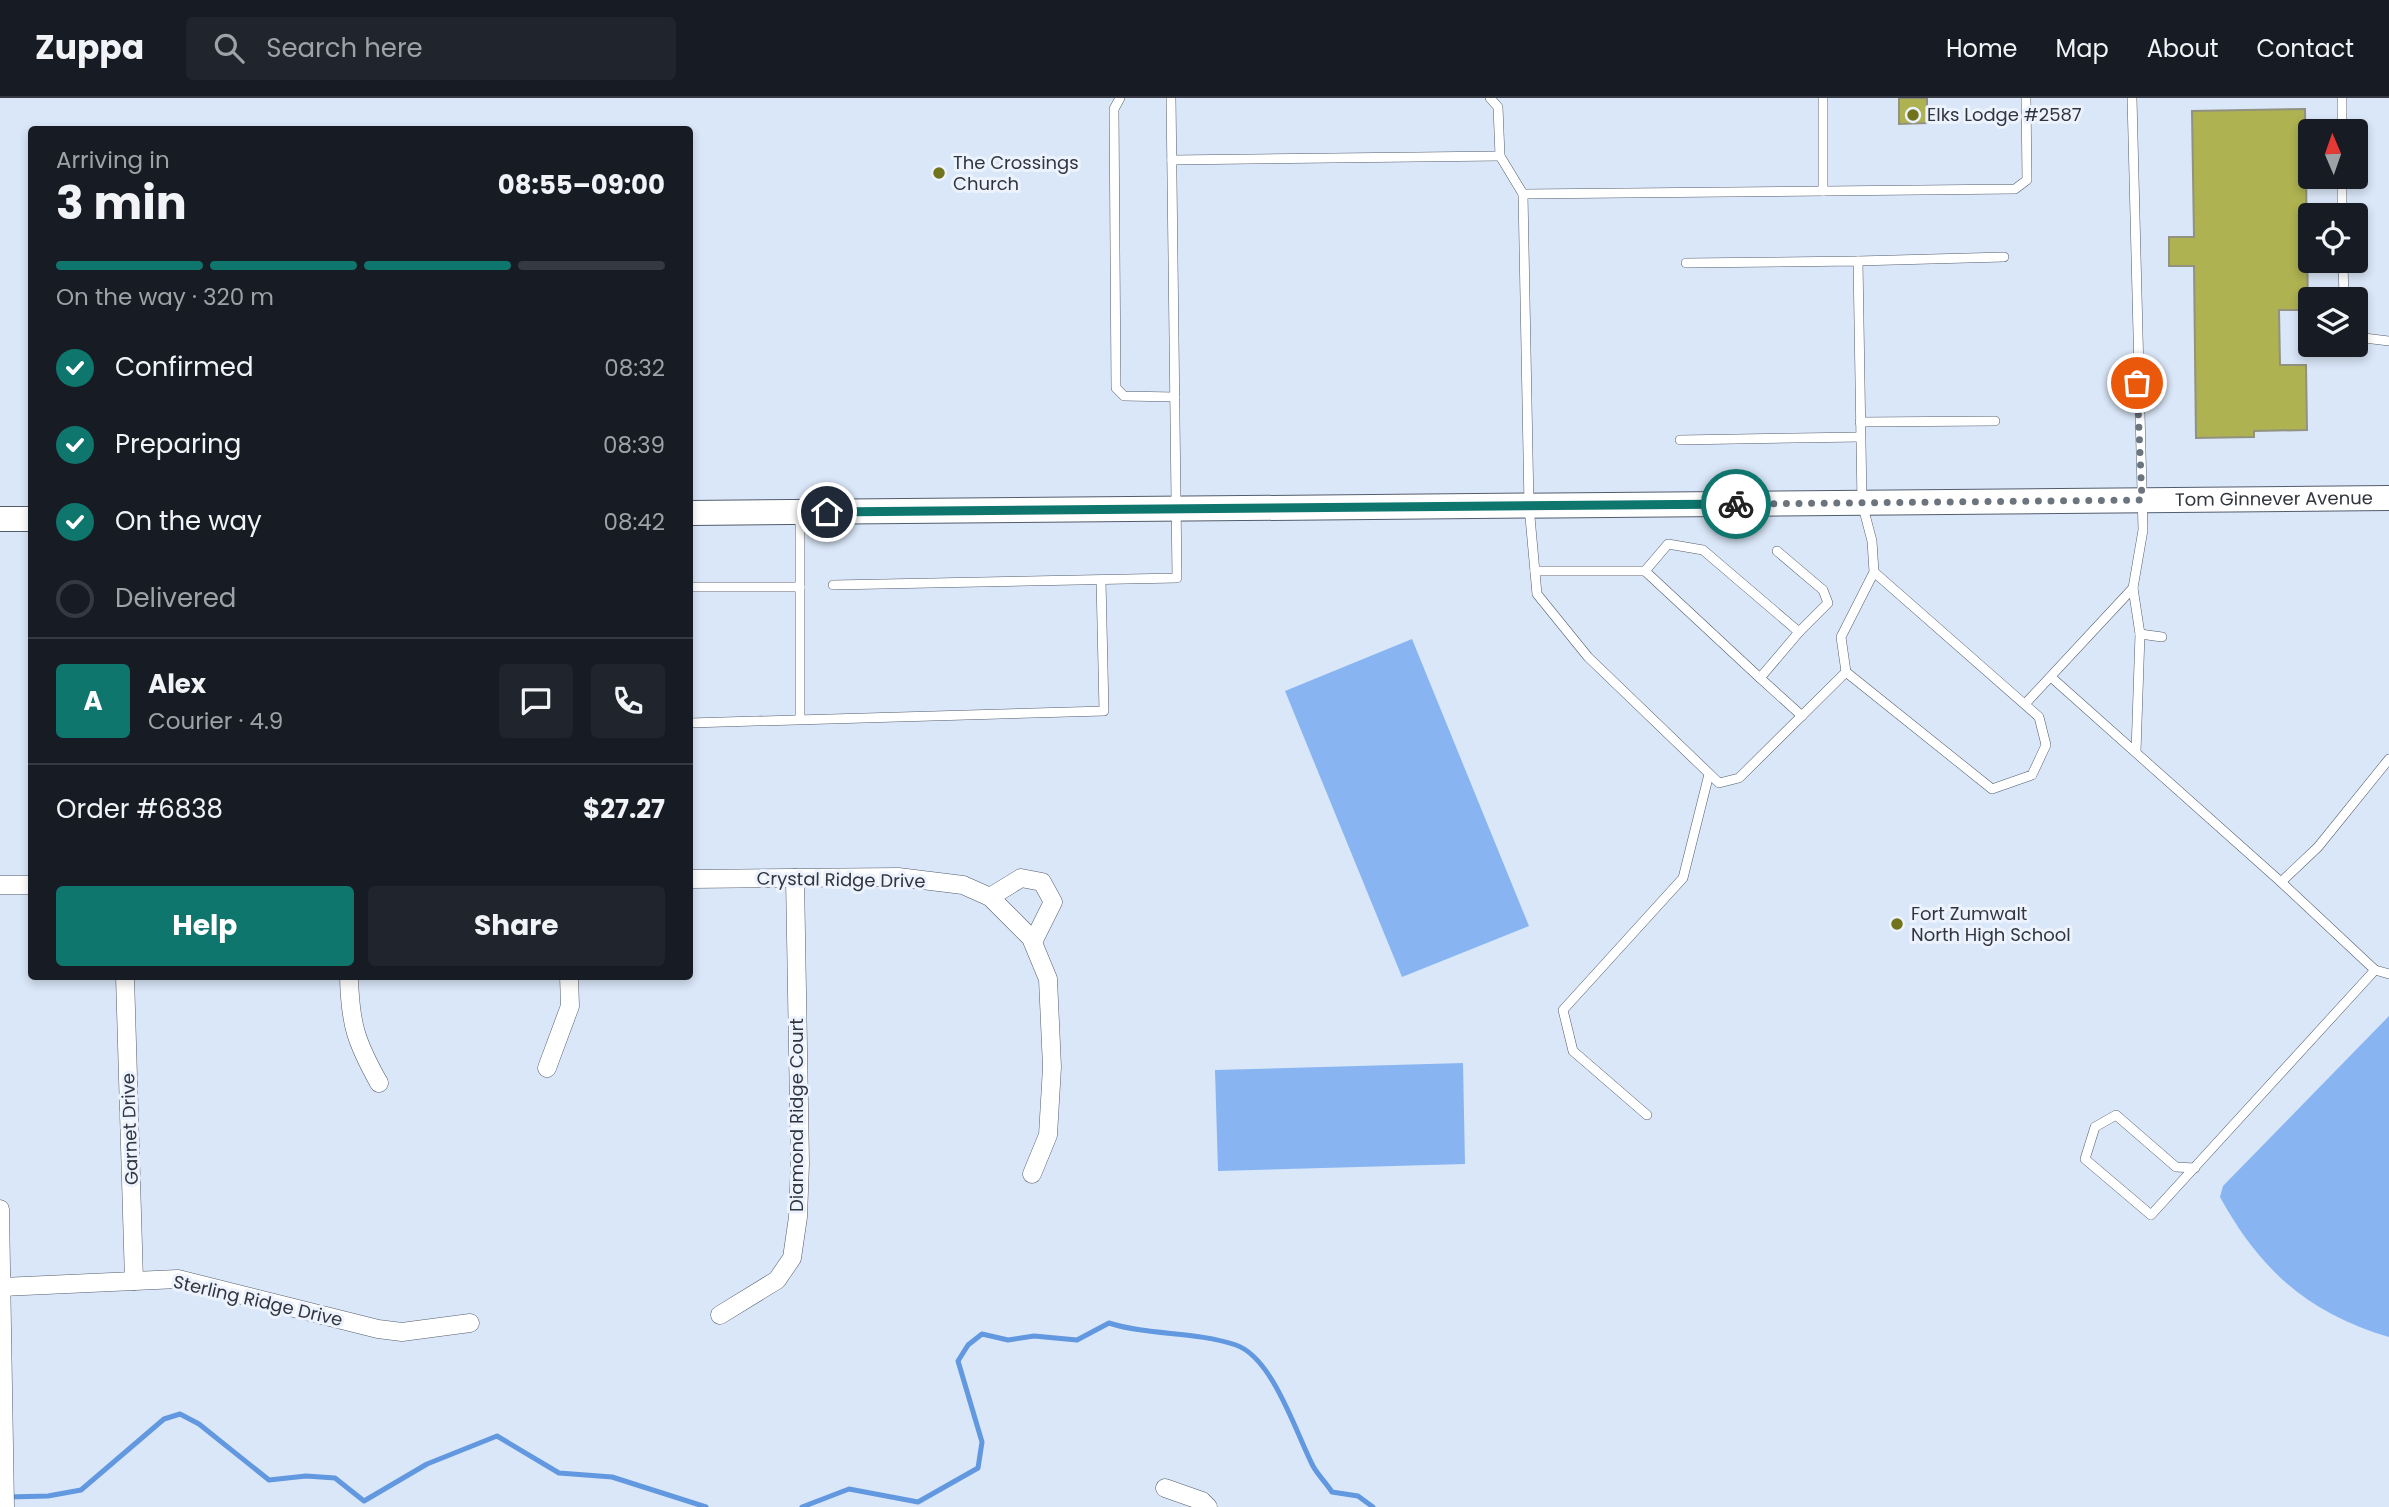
<!DOCTYPE html>
<meta charset="utf-8">
<style>
body{margin:0;font-family:Poppins,sans-serif;background:#20242c;color:#f1f3f6;height:100vh;display:flex;flex-direction:column;font-size:26px;white-space:nowrap}
*{box-sizing:border-box;margin:0}
p{font-size:23px;color:#9ea1a6}
.icon{flex:none;width:38px;height:38px;fill:none;stroke:currentColor;stroke-width:2;stroke-linecap:round;stroke-linejoin:round}
.map{position:relative;flex:1;overflow:hidden}
.details{position:absolute;left:28px;top:28px;width:665px;height:854px;display:flex;flex-direction:column;background:#171b24;border-radius:7px;box-shadow:0 4px 10px #0003}
.details>*{flex:none}
.needle{width:46px;rotate:358deg}
.tools{position:absolute;left:2298px;top:21px;display:grid;gap:14px}
.tools a{display:grid;place-items:center;width:70px;height:70px;border-radius:7px;background:#171b24;box-shadow:0 4px 10px #0003;font-size:35px}
.pin{position:absolute;display:grid;place-items:center;width:60px;height:60px;color:#fff;margin:-30px;border:4px solid #fff;border-radius:50%;box-shadow:0 2px 7px #0007}
.courier{position:absolute;display:grid;place-items:center;width:70px;height:70px;margin:-35px;border:5px solid #0f766e;border-radius:50%;background:#fff;color:#222;box-shadow:0 2px 9px #0007}
.overview em{font-style:normal;font-weight:700}
.overview div{display:flex;flex-direction:column-reverse}
.overview{display:flex;align-items:center;justify-content:space-between;height:119px;padding:0 28px}
h1{font-size:46px;font-weight:700;line-height:52px}
.bar{display:grid;grid-template-columns:repeat(4,1fr);gap:10px 7px;align-content:center;height:84px;padding:0 28px}
.bar i{height:9px;border-radius:5px;background:#363941}
.bar .current{background:#0f766e}
.bar p{grid-column:span 4}
.line{display:flex;align-items:center;gap:18px;padding:0 28px;border-top:2px solid #363941}
.line div{flex:1}
.round{display:grid;place-items:center;flex:none;width:74px;height:74px;border-radius:7px;background:#20242c}
ol{padding:0 28px;list-style:none}
li{display:flex;align-items:center;gap:21px;height:77px}
li p{margin-inline-start:auto}
li .icon{padding:7px;border-radius:50%;background:#0f766e;color:#fff;stroke-width:4}
li:last-child{color:#9ea1a6}
li i{width:38px;height:38px;border:4px solid #363941;border-radius:50%}
.cta{display:flex;gap:14px;margin-top:auto;padding:14px 28px}
.cta a{flex:1;height:80px;border-radius:7px;background:#0f766e;color:#fff;font-size:28px;font-weight:700;line-height:80px;text-align:center}
.cta a+a{background:#20242c;color:#f1f3f6}
header{display:flex;align-items:center;gap:42px;box-sizing:border-box;height:98px;padding:0 35px;background:#171b24;border-bottom:2px solid #363941}
header strong{font-size:33px}
nav{display:flex;gap:38px;margin-inline-start:auto;font-size:24px}
.search{width:490px;height:63px;background:#20242c;display:flex;align-items:center;gap:18px;box-sizing:border-box;padding:0 24px;border-radius:7px;color:#9ea1a6;font-size:26px}
.map>svg:first-child{display:block}
</style>
<header>
<strong>Zuppa</strong>
<div class="search"><svg class="icon" aria-label="search" viewBox="0 0 24 24"><circle cx="10" cy="10" r="6"/><path d="M15 15l6 6"/></svg>Search here</div>
<nav><a>Home</a><a>Map</a><a>About</a><a>Contact</a></nav>
</header>
<div class="map">
<svg width="2389" height="1409" viewBox="0 0 2389 1409">
<rect width="100%" height="100%" fill="#dae7f8"/>
<g fill="#88b5f2">
<polygon points="1412,541 1529,828 1402,879 1285,593"/>
<path d="M2389 918V1239C2308 1215 2260 1172 2220 1099L2223 1088Z"/>
<polygon points="1463,965 1465,1066 1218,1073 1215,972"/>
</g>
<g fill="none" stroke-linecap="round" stroke-linejoin="round">
<g stroke="#6298df" stroke-width="5">
<polyline points="8,1399 48,1398 81,1392 164,1321 180,1316 199,1326 269,1382 306,1378 335,1380 364,1403 427,1366 497,1338 559,1375 612,1379 706,1409"/>
<path d="M802 1409 849 1391 918 1404 978 1370 982 1344 958 1263 968 1247 982 1236 1008 1242 1034 1238 1077 1242 1109 1225C1150 1238 1194 1233 1236 1247 1273 1260 1296 1335 1313 1368 1318 1377 1326 1385 1332 1394L1358 1398 1373 1409"/>
</g>
</g>
<g fill="#aeb251" stroke="#919280" stroke-width="2">
<polygon points="1899,0 1927,0 1927,25 1899,26"/>
<polygon points="2305,11 2308,212 2279,212 2280,267 2306,267 2307,332 2254,333 2254,339 2196,340 2194,168 2169,168 2169,139 2194,139 2192,13"/>
</g>
<g fill="none" stroke-linecap="round" stroke-linejoin="round">
<defs>
<g id="service">
<polyline points="1120,0 1114,11 1116,290 1124,298 1175,299"/>
<polyline points="1490,0 1498,9 1500,58 1523,96 2015,91 2027,82 2026,0"/>
<polyline points="1823,0 1823,93"/>
<polyline points="2132,0 2143,432 2133,490"/>
<polyline points="2342,0 2342,33"/>
<polyline points="1172,62 1500,58"/>
<polyline points="2342,79 2342,117"/>
<polyline points="1523,96 1529,408 1537,496 1588,559 1719,685 1739,680 1846,574"/>
<polyline points="1858,163 2004,159"/>
<polyline points="2343,163 2344,201"/>
<polyline points="1686,165 1858,163 1862,405 1872,443 1874,474 1841,539 1846,574 1992,691 2032,677 2046,647 2039,619 1874,474"/>
<polyline points="2356,239 2389,243"/>
<polyline points="1860,324 1995,323"/>
<polyline points="1680,342 1860,339"/>
<polyline points="1535,473 1645,473 1668,446 1703,452 1799,534 1828,505 1823,492 1777,453"/>
<polyline points="1645,473 1760,580"/>
<polyline points="833,487 1177,480 1171,0"/>
<polyline points="690,489 800,489"/>
<polyline points="1799,534 1760,580 1802,618"/>
<polyline points="2140,536 2162,539"/>
<polyline points="2051,579 2281,784 2318,749 2389,661"/>
<polyline points="2025,606 2133,490 2140,536 2136,654"/>
<polyline points="800,621 800,416"/>
<polyline points="690,625 1104,613 1101,482"/>
<polyline points="2375,872 2389,876"/>
<polyline points="1647,1017 1573,953 1563,912 1683,780 1709,676"/>
<polyline points="2195,1070 2176,1069 2116,1017 2095,1029 2085,1061 2151,1117 2375,872 2281,784"/>
</g>
<g id="minor">
<polyline points="690,781 898,779 963,787 990,799 1031,840 1048,881 1052,969 1048,1037 1032,1076"/>
<polyline points="0,787 32,787"/>
<polyline points="990,799 1021,780 1042,784 1053,804 1033,844"/>
<polyline points="125,878 134,1183"/>
<path d="M349 878C350 926 356 944 379 985"/>
<polyline points="547,970 570,908 569,878"/>
<polyline points="0,1111 5,1409"/>
<polyline points="2,1189 178,1181 378,1231 402,1234 470,1225"/>
<polyline points="720,1217 777,1182 792,1160 798,1119 800,1065 795,780"/>
<polyline points="1165,1390 1202,1403 1208,1409"/>
</g>
<g id="secondary">
<path id="s1" d="M690 415 2389 400"/>
<polyline points="0,421 32,421"/>
</g>
</defs>
<use href="#service" stroke="#525d6c" stroke-width="10"/>
<use href="#minor" stroke="#525d6c" stroke-width="19"/>
<use href="#secondary" stroke="#525d6c" stroke-width="26"/>
<use href="#service" stroke="#fff" stroke-width="9"/>
<use href="#minor" stroke="#fff" stroke-width="18"/>
<use href="#secondary" stroke="#fff" stroke-width="24"/>
</g>
<g fill="none" stroke-linecap="round" stroke-linejoin="round">
<polyline stroke="#6c747e" stroke-width="7" stroke-dasharray="0 12.6" points="1736,406 2142,402 2137,285"/>
<polyline stroke="#0f766e" stroke-width="9" points="827,414 1736,406"/>
</g>
<g fill="#71741b" stroke="#ecf3fe" stroke-width="2.5">
<circle cx="1913" cy="17" r="7"/>
<circle cx="939" cy="75" r="7"/>
<circle cx="1897" cy="826" r="7"/>
</g>
<g text-anchor="middle" stroke-width="6" stroke-linejoin="round" paint-order="stroke">
<g font-size="18" fill="#31363d" stroke="#ecf3fe" text-anchor="start">
<text x="1927" y="23">Elks Lodge #2587</text>
<text x="953" y="71">The Crossings<tspan x="953" dy="21">Church</tspan></text>
<text x="1911" y="822">Fort Zumwalt<tspan x="1911" dy="21">North High School</tspan></text>
</g>
<g font-size="18" fill="#31363d" stroke="#ecf3fe">
<text dy="6" stroke="none"><textPath href="#s1" startOffset="1584">Tom Ginnever Avenue</textPath></text>
<text transform="translate(841 782) rotate(1)" y="6">Crystal Ridge Drive</text>
<text transform="translate(797 1017) rotate(-90)" y="6">Diamond Ridge Court</text>
<text transform="translate(130 1031) rotate(-92)" y="6">Garnet Drive</text>
<text transform="translate(258 1203) rotate(13)" y="6">Sterling Ridge Drive</text>
</g>
</g>
</svg>
<div class="tools">
<a><svg class="needle" viewBox="-14 -14 28 28"><path d="M0-13l5 13h-10z" fill="#e53935"/><path d="M0 13l5-13h-10z" fill="#9ea1a6"/></svg></a>
<a><svg class="icon" aria-label="locate" viewBox="0 0 24 24"><circle cx="12" cy="12" r="6"/><path d="M12 2v4M12 18v4M2 12h4M18 12h4"/></svg></a>
<a><svg class="icon" aria-label="layers" viewBox="0 0 24 24"><path d="M12 4l9 5-9 5-9-5zM3 14l9 5 9-5"/></svg></a>
</div>
<div class="pin" style="left:2137px;top:285px;background:#ea580c"><svg class="icon" aria-label="bag" viewBox="0 0 24 24"><path d="M5 8h14l-1 12H6zM9 8a3 3 0 0 1 6 0"/></svg></div>
<div class="pin" style="left:827px;top:414px;background:#1f2937"><svg class="icon" aria-label="home" viewBox="0 0 24 24"><path d="M3 11l9-7 9 7M6 9v11h12V9"/></svg></div>
<div class="courier" style="left:1736px;top:406px"><svg class="icon" aria-label="bike" viewBox="0 0 24 24"><circle cx="6" cy="16" r="4"/><circle cx="18" cy="16" r="4"/><path d="M6 16l4-8h5l3 8M10 8l3 8H6M13 5h3"/></svg></div>
<section class="details">
<div class="overview"><div><h1>3 min</h1><p>Arriving in</p></div><em>08:55–09:00</em></div>
<div class="bar"><i class="current"></i><i class="current"></i><i class="current"></i><i></i><p>On the way · 320 m</p></div>
<ol>
<li><svg class="icon" aria-label="check" viewBox="0 0 24 24"><path d="M5 12l5 5 9-10"/></svg>Confirmed<p>08:32</p></li>
<li><svg class="icon" aria-label="check" viewBox="0 0 24 24"><path d="M5 12l5 5 9-10"/></svg>Preparing<p>08:39</p></li>
<li><svg class="icon" aria-label="check" viewBox="0 0 24 24"><path d="M5 12l5 5 9-10"/></svg>On the way<p>08:42</p></li>
<li><i></i>Delivered</li>
</ol>
<div class="line" style="height:126px"><b class="round" style="background:#0f766e;color:#fff">A</b><div><b>Alex</b><p>Courier · 4.9</p></div><a class="round"><svg class="icon" aria-label="chat" viewBox="0 0 24 24"><path d="M4 5h16v11H9l-5 4z"/></svg></a><a class="round"><svg class="icon" aria-label="phone" viewBox="0 0 24 24"><path d="M5 4h4l2 5-3 2q2 4 5 5l2-3 5 2v4C11 20 4 13 5 4z"/></svg></a></div>
<div class="line" style="height:91px"><div>Order #6838</div><b>$27.27</b></div>
<div class="cta"><a>Help</a><a>Share</a></div>
</section>
</div>
